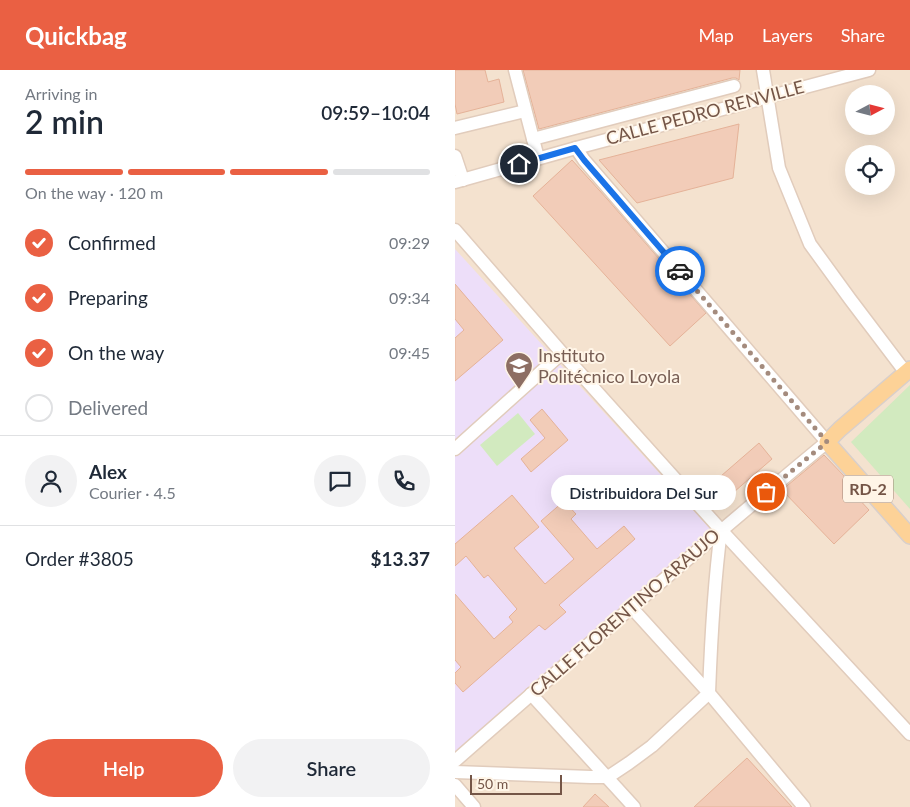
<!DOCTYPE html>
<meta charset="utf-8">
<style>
body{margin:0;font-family:Lato,sans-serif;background:#f2f2f3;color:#1f2937;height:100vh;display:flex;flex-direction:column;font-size:19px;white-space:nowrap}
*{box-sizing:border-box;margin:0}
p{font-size:16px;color:#747a83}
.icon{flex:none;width:28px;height:28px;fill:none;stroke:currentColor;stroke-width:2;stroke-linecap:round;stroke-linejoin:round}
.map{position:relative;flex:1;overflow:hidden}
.sheet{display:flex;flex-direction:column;background:#fff;width:455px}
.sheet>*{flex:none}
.needle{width:32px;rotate:83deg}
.buttons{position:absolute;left:390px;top:15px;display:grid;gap:10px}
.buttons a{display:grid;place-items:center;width:50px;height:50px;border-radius:50%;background:#fff;box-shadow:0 5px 20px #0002;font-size:25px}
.scale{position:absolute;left:15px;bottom:12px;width:92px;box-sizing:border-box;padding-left:5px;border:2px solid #745547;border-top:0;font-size:14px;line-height:18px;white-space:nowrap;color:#745547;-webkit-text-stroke:4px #fff5e7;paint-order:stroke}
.pin{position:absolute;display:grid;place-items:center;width:42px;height:42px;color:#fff;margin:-21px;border:2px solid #fff;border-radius:50%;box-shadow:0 1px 5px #0007}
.courier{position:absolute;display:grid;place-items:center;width:50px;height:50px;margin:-25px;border:4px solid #1a73e8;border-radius:50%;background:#fff;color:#222;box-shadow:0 1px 6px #0007}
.bubble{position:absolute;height:35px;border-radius:18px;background:#fff;box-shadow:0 5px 20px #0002;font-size:16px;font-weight:600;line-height:35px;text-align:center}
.head em{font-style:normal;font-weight:600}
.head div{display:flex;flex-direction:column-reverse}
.head{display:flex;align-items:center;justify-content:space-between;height:85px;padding:0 25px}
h1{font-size:32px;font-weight:600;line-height:38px}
.bar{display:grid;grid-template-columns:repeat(4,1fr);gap:8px 5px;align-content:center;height:60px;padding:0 25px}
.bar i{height:6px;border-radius:4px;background:#e0e1e3}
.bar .current{background:#ea6043}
.bar p{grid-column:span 4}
.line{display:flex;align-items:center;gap:12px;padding:0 25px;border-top:1px solid #e0e1e3}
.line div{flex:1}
.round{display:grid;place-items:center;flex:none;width:52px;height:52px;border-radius:26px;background:#f2f2f3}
ol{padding:0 25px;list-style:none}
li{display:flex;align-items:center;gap:15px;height:55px}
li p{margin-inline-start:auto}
li .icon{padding:5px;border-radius:50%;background:#ea6043;color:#fff;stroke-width:4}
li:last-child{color:#747a83}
li i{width:28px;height:28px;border:2px solid #e0e1e3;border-radius:50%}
.primary-button{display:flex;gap:10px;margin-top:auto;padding:10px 25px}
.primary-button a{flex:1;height:58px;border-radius:30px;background:#ea6043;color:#fff;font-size:20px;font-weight:600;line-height:58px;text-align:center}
.primary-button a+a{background:#f2f2f3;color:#1f2937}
header{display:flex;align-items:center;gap:30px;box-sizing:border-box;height:70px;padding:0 25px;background:#ea6043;color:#fff}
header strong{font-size:24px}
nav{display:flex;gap:28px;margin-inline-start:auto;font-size:18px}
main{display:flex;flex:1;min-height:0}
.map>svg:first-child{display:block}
</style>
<header>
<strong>Quickbag</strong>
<nav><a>Map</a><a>Layers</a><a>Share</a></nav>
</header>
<main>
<section class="sheet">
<div class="head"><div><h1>2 min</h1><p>Arriving in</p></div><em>09:59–10:04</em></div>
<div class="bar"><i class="current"></i><i class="current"></i><i class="current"></i><i></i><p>On the way · 120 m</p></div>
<ol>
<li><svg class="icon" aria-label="check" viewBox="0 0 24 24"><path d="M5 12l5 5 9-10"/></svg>Confirmed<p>09:29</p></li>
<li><svg class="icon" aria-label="check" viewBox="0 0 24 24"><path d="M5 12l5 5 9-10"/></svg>Preparing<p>09:34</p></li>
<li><svg class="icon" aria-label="check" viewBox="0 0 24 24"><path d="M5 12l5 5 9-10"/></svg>On the way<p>09:45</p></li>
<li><i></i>Delivered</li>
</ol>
<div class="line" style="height:90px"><a class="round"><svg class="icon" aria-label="person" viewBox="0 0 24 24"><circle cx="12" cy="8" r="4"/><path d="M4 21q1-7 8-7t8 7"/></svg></a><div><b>Alex</b><p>Courier · 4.5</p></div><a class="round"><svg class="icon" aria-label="chat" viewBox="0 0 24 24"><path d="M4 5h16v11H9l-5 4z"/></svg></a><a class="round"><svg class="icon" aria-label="phone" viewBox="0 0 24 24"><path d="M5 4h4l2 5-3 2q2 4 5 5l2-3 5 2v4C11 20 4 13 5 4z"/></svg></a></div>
<div class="line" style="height:65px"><div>Order #3805</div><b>$13.37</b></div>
<div class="primary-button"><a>Help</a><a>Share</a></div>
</section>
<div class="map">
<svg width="455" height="737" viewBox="0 0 455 737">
<rect width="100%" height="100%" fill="#fdf0e1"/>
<path fill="#f4e2cf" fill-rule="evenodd" d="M0 0H455V737H0ZM399 24H431V56H399ZM399 84H431V116H399Z"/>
<polygon fill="#eddef9" points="0,179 257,461 0,689"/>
<g fill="#d2eabf">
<polygon points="455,315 455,439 396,372"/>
<polygon points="63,343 80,364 42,396 25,375"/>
</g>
<g fill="#f2ccb8" stroke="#e5b298">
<polygon points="0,0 30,0 33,12 44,9 49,32 2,44 0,34"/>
<polygon points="68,0 285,0 284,10 281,8 277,8 84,59"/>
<polygon points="284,54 278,108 182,133 144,90"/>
<polygon points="117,90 153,130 251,243 215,276 78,126"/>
<polygon points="0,214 48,270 0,311 0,268 9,260 0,249"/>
<polygon points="87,339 113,370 76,402 66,389 90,368 75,350"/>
<polygon points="304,373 317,389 264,435 251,419"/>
<polygon points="369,385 391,408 388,412 414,440 379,474 327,420"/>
<polygon points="57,425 84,457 59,478 90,514 119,489 86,451 109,431 121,444 116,449 142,479 169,456 180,469 104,535 111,542 90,560 84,555 8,622 0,613 0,603 6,597 0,590 0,524 39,569 58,552 54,547 62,539 33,505 29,508 11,486 0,496 0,474"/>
<polygon points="292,688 337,737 239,737"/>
<polygon points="140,724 154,737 128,737"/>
</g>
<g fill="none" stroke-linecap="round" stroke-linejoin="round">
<defs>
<g id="minor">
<polyline points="60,0 83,88"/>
<polyline points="308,0 324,98 355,174 395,229 451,303"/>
<polyline points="0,58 70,41"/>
<polyline points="78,69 279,16"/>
<polyline points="0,86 8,110"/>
<polyline points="0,112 121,78 414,0"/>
<polyline points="0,160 107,283 266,460 455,664"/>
<polyline points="0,379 107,283"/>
<path d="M266 460C259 514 256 569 254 623L349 737"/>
<polyline points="76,624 179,737"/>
<path d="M0 691C123 583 246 476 372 372L129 90 121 78"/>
<polyline points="0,702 136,707 153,707 174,693 197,676 254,623 176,537"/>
<polyline points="0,715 19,737"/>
</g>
<polyline id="major" points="455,299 385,359 372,372 455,466"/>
</defs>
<use href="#minor" stroke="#e1ccbc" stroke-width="15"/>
<use href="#major" stroke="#d8cfcb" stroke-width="18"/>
<use href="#minor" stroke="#fff" stroke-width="12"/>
<use href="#major" stroke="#fdd297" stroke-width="15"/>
</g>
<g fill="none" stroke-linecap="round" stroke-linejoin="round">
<polyline stroke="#a48b7d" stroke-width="5" stroke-dasharray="0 9" points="225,201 372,372 311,422"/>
<polyline stroke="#1a73e8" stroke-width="6" points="64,94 120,78 129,90 225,201"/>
</g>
<defs>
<symbol id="university-pin" viewBox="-11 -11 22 30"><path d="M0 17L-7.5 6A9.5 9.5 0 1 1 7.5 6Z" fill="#8d6e63" stroke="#fff5e7"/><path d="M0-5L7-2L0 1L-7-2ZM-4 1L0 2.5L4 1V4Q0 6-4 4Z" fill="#fff"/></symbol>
</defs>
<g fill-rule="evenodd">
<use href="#university-pin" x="48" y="280" width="32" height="43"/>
</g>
<g text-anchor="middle" stroke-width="4" stroke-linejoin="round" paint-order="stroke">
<rect fill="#fff5e7" stroke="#9e8577" stroke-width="1" x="388" y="405.5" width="50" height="27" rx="4"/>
<g font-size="16" font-weight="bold" fill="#745547">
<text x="413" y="425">RD-2</text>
</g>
<g font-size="18" fill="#745547" stroke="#fff5e7">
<text transform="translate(250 43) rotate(-15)" y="6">CALLE PEDRO RENVILLE</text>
<text transform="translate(170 543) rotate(-41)" y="6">CALLE FLORENTINO ARAUJO</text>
</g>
<g font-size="18" fill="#785e54" stroke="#fff5e7" text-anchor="start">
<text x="83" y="292">Instituto<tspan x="83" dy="21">Politécnico Loyola</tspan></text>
</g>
</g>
</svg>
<div class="buttons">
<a><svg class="needle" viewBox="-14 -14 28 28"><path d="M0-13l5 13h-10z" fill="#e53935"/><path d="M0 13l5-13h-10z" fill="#747a83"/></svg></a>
<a><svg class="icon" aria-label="locate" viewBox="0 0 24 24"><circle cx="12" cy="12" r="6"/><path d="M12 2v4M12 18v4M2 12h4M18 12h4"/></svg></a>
</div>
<div class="scale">50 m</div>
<div class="pin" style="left:311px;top:422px;background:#ea580c"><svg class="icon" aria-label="bag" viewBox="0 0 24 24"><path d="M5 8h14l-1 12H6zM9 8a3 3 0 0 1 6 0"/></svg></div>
<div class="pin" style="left:64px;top:94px;background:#1f2937"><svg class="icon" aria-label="home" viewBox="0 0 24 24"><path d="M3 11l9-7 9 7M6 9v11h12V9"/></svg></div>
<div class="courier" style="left:225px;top:201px"><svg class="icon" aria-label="car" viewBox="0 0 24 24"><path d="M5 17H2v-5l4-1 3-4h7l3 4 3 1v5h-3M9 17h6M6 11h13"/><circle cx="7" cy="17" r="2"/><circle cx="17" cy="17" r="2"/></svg></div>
<div class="bubble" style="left:96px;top:405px;width:185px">Distribuidora Del Sur</div>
</div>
</main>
